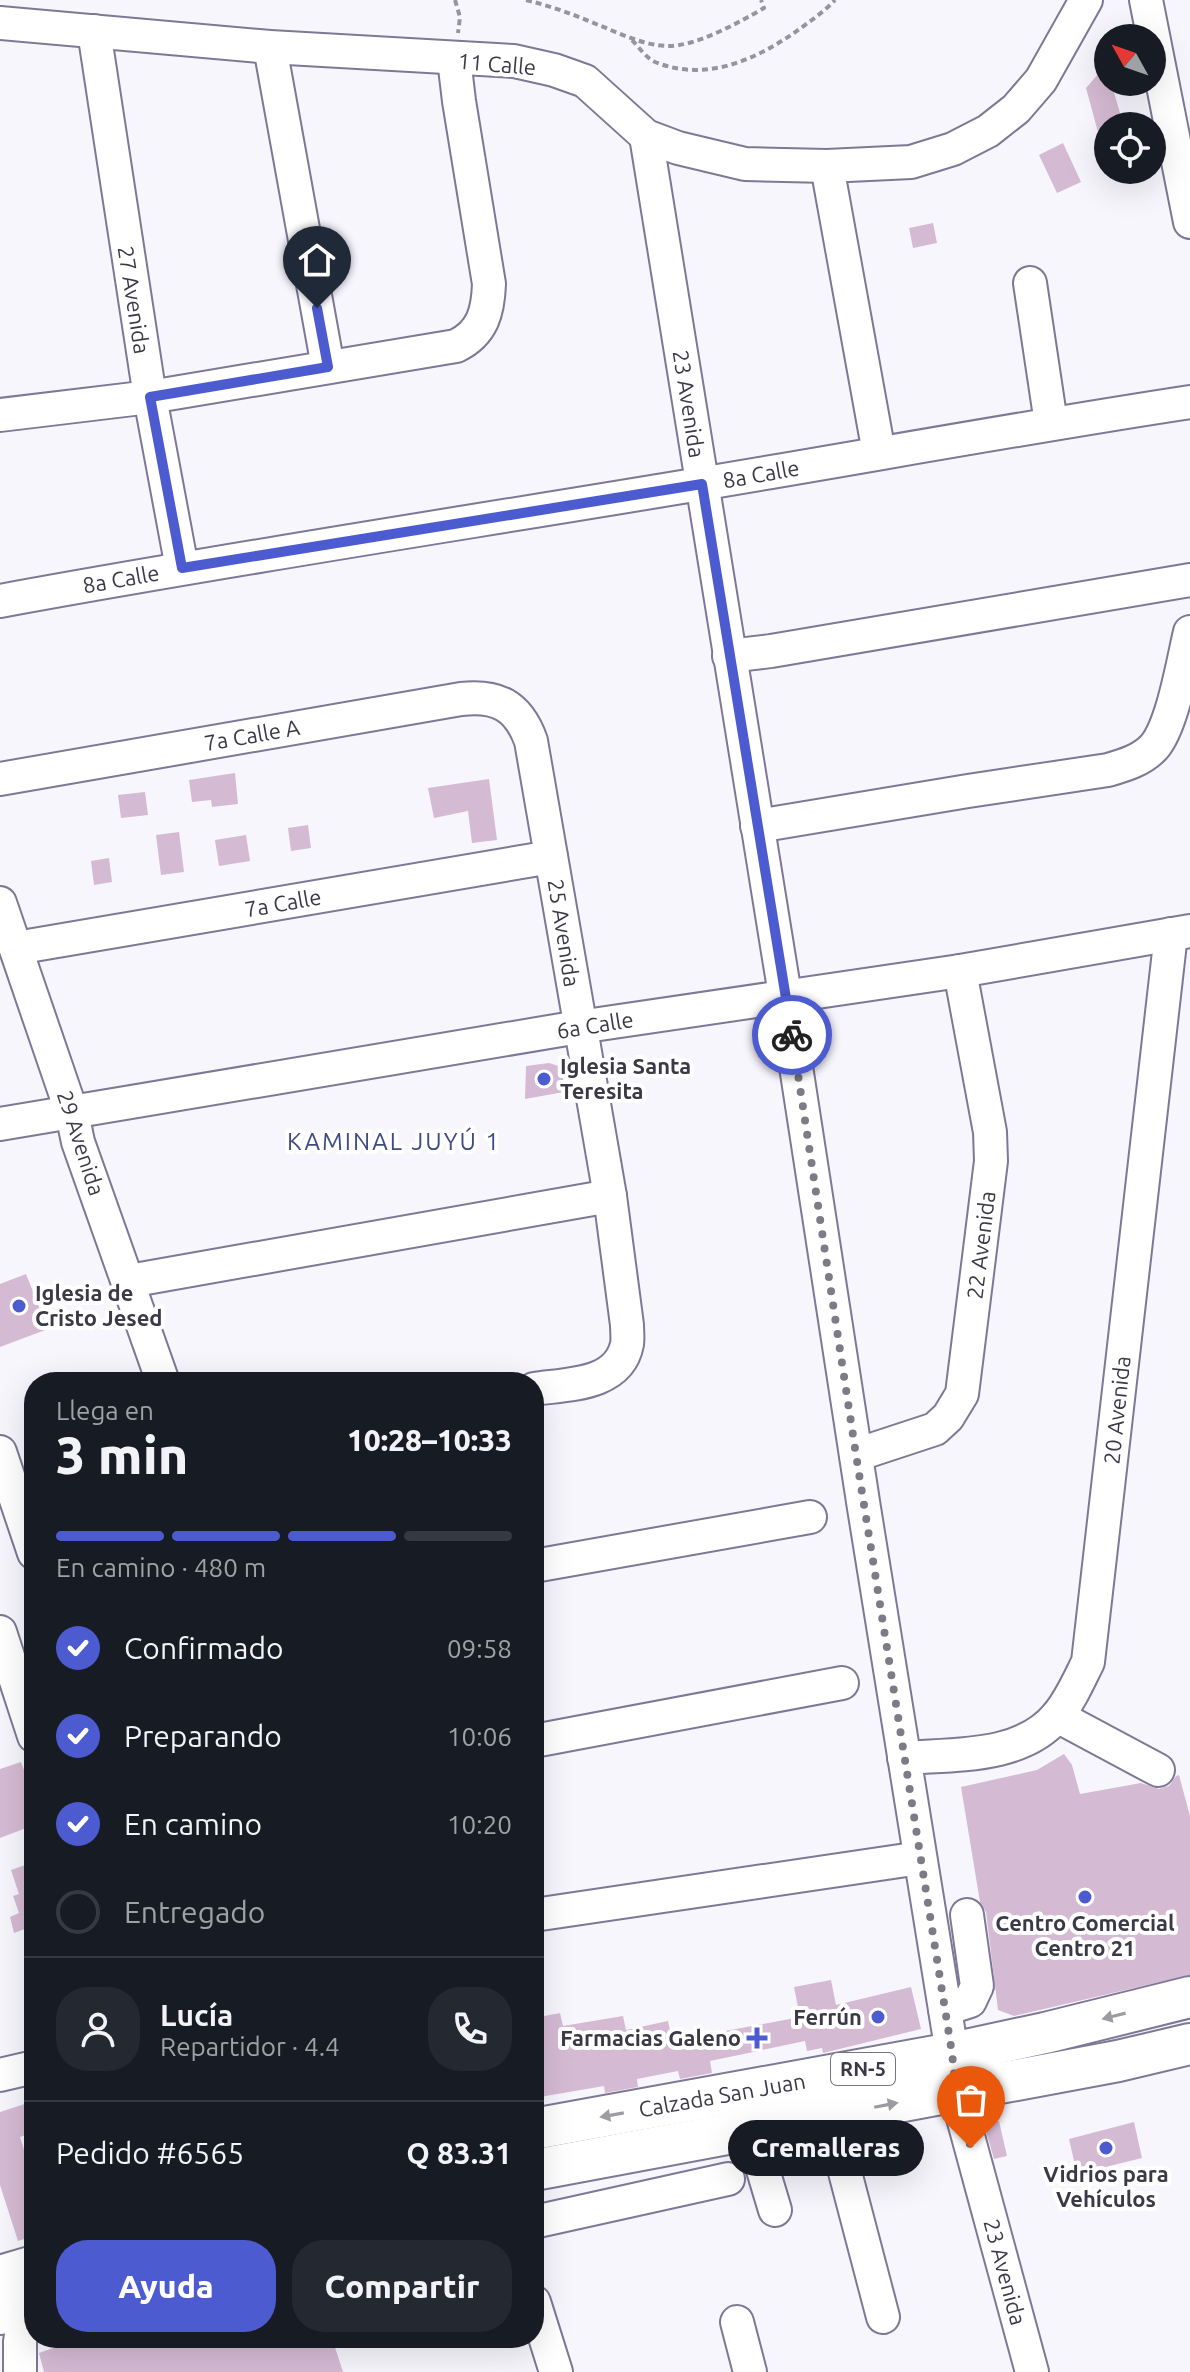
<!DOCTYPE html>
<html lang="es">
<meta charset="utf-8">
<style>
body{margin:0;font-family:Ubuntu,sans-serif;background:#242831;color:#f1f3f6;height:100vh;display:flex;flex-direction:column;font-size:30px;white-space:nowrap}
*{box-sizing:border-box;margin:0}
p{font-size:26px;color:#9ea1a6}
.icon{flex:none;width:44px;height:44px;fill:none;stroke:currentColor;stroke-width:2;stroke-linecap:round;stroke-linejoin:round}
.map{position:relative;flex:1;overflow:hidden}
.side{position:absolute;left:24px;top:1372px;width:520px;height:976px;display:flex;flex-direction:column;background:#171b24;border-radius:32px;box-shadow:0 8px 32px #0002}
.side>*{flex:none}
.needle{width:52px;rotate:310deg}
.tools{position:absolute;left:1094px;top:24px;display:grid;gap:16px}
.tools a{display:grid;place-items:center;width:72px;height:72px;border-radius:50%;background:#171b24;box-shadow:0 8px 32px #0002;font-size:40px}
.pin{position:absolute;display:grid;place-items:center;width:68px;height:68px;color:#fff;margin:-82px -34px;border-radius:50% 50% 50% 0;rotate:-45deg;box-shadow:0 0 8px #0007}
.pin .icon{rotate:45deg}
.courier{position:absolute;display:grid;place-items:center;width:80px;height:80px;margin:-40px;border:6px solid #4d5bd1;border-radius:50%;background:#fff;color:#222;box-shadow:0 2px 10px #0007}
.bubble{position:absolute;height:56px;border-radius:28px;background:#171b24;box-shadow:0 8px 32px #0002;font-size:26px;font-weight:800;line-height:56px;text-align:center}
.overview em{font-style:normal;font-weight:800}
.overview div{display:flex;flex-direction:column-reverse}
.overview{display:flex;align-items:center;justify-content:space-between;height:136px;padding:0 32px}
h1{font-size:52px;font-weight:800;line-height:60px}
.bar{display:grid;grid-template-columns:repeat(4,1fr);gap:12px 8px;align-content:center;height:96px;padding:0 32px}
.bar i{height:10px;border-radius:6px;background:#363941}
.bar .on{background:#4d5bd1}
.bar p{grid-column:span 4}
.line{display:flex;align-items:center;gap:20px;padding:0 32px;border-top:2px solid #363941}
.line div{flex:1}
.round{display:grid;place-items:center;flex:none;width:84px;height:84px;border-radius:32px;background:#242831}
ol{padding:0 32px;list-style:none}
li{display:flex;align-items:center;gap:24px;height:88px}
li p{margin-inline-start:auto}
li .icon{padding:8px;border-radius:50%;background:#4d5bd1;color:#fff;stroke-width:4}
li:last-child{color:#9ea1a6}
li i{width:44px;height:44px;border:4px solid #363941;border-radius:50%}
.button{display:flex;gap:16px;margin-top:auto;padding:16px 32px}
.button a{flex:1;height:92px;border-radius:32px;background:#4d5bd1;color:#fff;font-size:32px;font-weight:800;line-height:92px;text-align:center}
.button a+a{background:#242831;color:#f1f3f6}
.map>svg:first-child{display:block}
</style>
<div class="map">
<svg width="1190" height="2372" viewBox="0 0 1190 2372">
<rect width="100%" height="100%" fill="#f7f6fd"/>
<g fill="#d5bad3">
<polygon points="1106,65 1108,82 1111,82 1122,120 1098,132 1086,88"/>
<polygon points="1063,143 1081,182 1057,193 1039,155"/>
<polygon points="933,223 937,243 913,248 909,228"/>
<polygon points="235,773 238,804 212,807 211,800 192,802 189,780"/>
<polygon points="489,779 497,840 472,843 468,811 434,818 428,788"/>
<polygon points="145,792 148,815 121,818 118,795"/>
<polygon points="308,825 311,848 291,851 288,828"/>
<polygon points="179,832 184,872 161,875 156,835"/>
<polygon points="246,835 250,861 219,866 215,840"/>
<polygon points="109,858 112,882 94,885 91,861"/>
<polygon points="549,1063 562,1067 564,1092 525,1099 526,1066"/>
<polygon points="26,1274 48,1329 0,1347 0,1284"/>
<polygon points="1064,1754 1072,1765 1080,1794 1141,1783 1159,1789 1169,1786 1176,1776 1179,1775 1190,1816 1190,1975 1014,2016 998,2010 986,1912 980,1902 961,1787 1037,1770"/>
<polygon points="21,1762 34,1796 34,1825 0,1838 0,1769"/>
<polygon points="34,1862 34,1948 32,1948 25,1929 14,1933 10,1917 19,1913 13,1896 19,1894 11,1870"/>
<polygon points="831,1980 836,2005 911,1987 921,2029 823,2053 822,2048 807,2051 805,2041 710,2061 712,2073 680,2079 678,2071 637,2079 638,2087 605,2093 604,2086 534,2098 534,2018 560,2013 563,2026 623,2016 626,2030 668,2021 671,2035 703,2029 704,2035 800,2017 794,1987"/>
<polygon points="34,2101 34,2132 20,2137 34,2181 34,2236 18,2241 0,2185 0,2112"/>
<polygon points="999,2121 1007,2156 994,2159 984,2124"/>
<polygon points="1134,2122 1142,2158 1077,2174 1069,2139"/>
<polygon points="82,2338 332,2338 343,2372 44,2372 39,2353"/>
</g>
<g fill="none" stroke-linecap="round" stroke-linejoin="round">
<defs>
<g id="minor">
<polyline points="1146,0 1190,222"/>
<polyline points="0,23 270,47 514,61 554,70 585,81 646,136 678,148 745,164 827,166 911,162 953,149 988,131 1016,109 1041,80 1086,0"/>
<polyline points="94,31 150,397 182,568"/>
<polyline points="270,47 328,367"/>
<polyline points="646,136 785,995 864,1508 952,2053 956,2092 1032,2372"/>
<polyline points="827,166 879,453"/>
<polyline points="1030,283 1051,423"/>
<path d="M0 415 150 397 456 346C483 333 488 311 489 284L459 101 454 59"/>
<path d="M0 601C233 558 466 523 700 484 863 457 1026 427 1190 402"/>
<polyline points="729,656 771,651 1190,580"/>
<path d="M0 779 461 699C497 695 518 705 531 741L610 1196 627 1325C627 1331 628 1338 627 1344 619 1386 567 1384 534 1389"/>
<path d="M757 826 968 791 1108 770C1125 765 1142 760 1154 747 1173 725 1183 661 1190 632"/>
<polyline points="0,903 72,1113 78,1142 163,1382"/>
<polyline points="16,948 551,857"/>
<polyline points="0,1124 579,1027 960,971 1190,931"/>
<polyline points="129,1281 610,1196"/>
<polyline points="0,1452 34,1553"/>
<polyline points="856,1455 935,1429 948,1417 962,1394 991,1161 990,1132 960,971"/>
<polyline points="534,1566 810,1517"/>
<polyline points="0,1632 34,1736"/>
<polyline points="1057,1716 1158,1770"/>
<polyline points="534,1741 842,1683"/>
<path d="M904 1758C954 1754 1021 1759 1057 1716 1070 1701 1079 1680 1088 1662L1171 934"/>
<polyline points="534,1915 920,1858"/>
<polyline points="945,2009 970,2001 977,1986 967,1915"/>
<polyline points="0,2075 34,2067"/>
<polyline points="830,2115 883,2317"/>
<polyline points="751,2130 775,2210"/>
<polyline points="534,2222 728,2179"/>
<polyline points="534,2302 556,2372"/>
<polyline points="737,2322 750,2372"/>
<polyline points="20,2372 20,2342 25,2305"/>
</g>
<g id="major">
<polyline points="534,2129 952,2053 1045,2033 1190,1997"/>
<polyline points="534,2170 1118,2061 1190,2044"/>
<polyline points="0,2276 34,2266"/>
<polyline points="0,2314 34,2303"/>
</g>
</defs>
<use href="#minor" stroke="#7e7896" stroke-width="36"/>
<use href="#major" stroke="#7e7896" stroke-width="44"/>
<g stroke="#96949e" stroke-width="4" stroke-dasharray="6 4" stroke-linecap="butt">
<polyline points="455,0 460,17 458,33"/>
<path d="M526 0C550 6 573 14 596 24 619 33 642 45 667 46 695 47 740 22 764 8L761 0"/>
<path d="M632 40C639 47 646 58 655 62 707 83 758 59 801 28 813 19 825 11 835 0"/>
</g>
<use href="#minor" stroke="#fff" stroke-width="32"/>
<use href="#major" stroke="#fff" stroke-width="40"/>
</g>
<defs><path id="oneway-solid" d="M-6-.8H1V-3.2L6.5 0L1 3.2V.8H-6Z" transform="scale(2)"/></defs>
<g fill="#9e9ca2">
<use href="#oneway-solid" transform="translate(1114 2016) rotate(166)"/>
<use href="#oneway-solid" transform="translate(886 2105) rotate(-11)"/>
<use href="#oneway-solid" transform="translate(612 2115) rotate(170)"/>
</g>
<g fill="none" stroke-linecap="round" stroke-linejoin="round">
<polyline stroke="#7d7b86" stroke-width="8" stroke-dasharray="0 14.4" points="792,1035 856,1455 952,2053 956,2092 971,2148"/>
<polyline stroke="#4d5bd1" stroke-width="10" points="317,308 328,367 150,397 182,568 702,484 792,1035"/>
</g>
<g fill="#4d5bd1" stroke="#fff" stroke-width="3">
<circle cx="544" cy="1079" r="8"/>
<circle cx="19" cy="1306" r="8"/>
<circle cx="1085" cy="1897" r="8"/>
<circle cx="878" cy="2017" r="8"/>
<path d="M753 2026h8v8h8v8h-8v8h-8v-8h-8v-8h8z"/>
<circle cx="1106" cy="2148" r="8"/>
</g>
<g text-anchor="middle" stroke-width="8" stroke-linejoin="round" paint-order="stroke">
<rect fill="#fff" stroke="#76747e" stroke-width="2" x="831" y="2053" width="64" height="32" rx="6"/>
<g font-size="20" font-weight="bold" fill="#3c3946">
<text x="863" y="2076">RN-5</text>
</g>
<g font-size="22" fill="#3c3946" stroke="#fff">
<text transform="translate(497 64) rotate(5)" y="8">11 Calle</text>
<text transform="translate(134 300) rotate(81)" y="8">27 Avenida</text>
<text transform="translate(689 404) rotate(81)" y="8">23 Avenida</text>
<text transform="translate(761 474) rotate(-10)" y="8">8a Calle</text>
<text transform="translate(121 579) rotate(-10)" y="8">8a Calle</text>
<text transform="translate(252 735) rotate(-10)" y="8">7a Calle A</text>
<text transform="translate(283 903) rotate(-10)" y="8">7a Calle</text>
<text transform="translate(564 933) rotate(81)" y="8">25 Avenida</text>
<text transform="translate(595 1025) rotate(-9)" y="8">6a Calle</text>
<text transform="translate(81 1143) rotate(72)" y="8">29 Avenida</text>
<text transform="translate(981 1245) rotate(-83)" y="8">22 Avenida</text>
<text transform="translate(1117 1410) rotate(-84)" y="8">20 Avenida</text>
<text transform="translate(722 2095) rotate(-10)" y="8">Calzada San Juan</text>
<text transform="translate(1005 2272) rotate(75)" y="8">23 Avenida</text>
</g>
<g font-size="22" font-weight="bold" fill="#3c3946" stroke="#fff" text-anchor="start">
<text x="560" y="1074">Iglesia Santa<tspan x="560" dy="25">Teresita</tspan></text>
<text x="35" y="1301">Iglesia de<tspan x="35" dy="25">Cristo Jesed</tspan></text>
<text x="1085" y="1931" text-anchor="middle">Centro Comercial<tspan x="1085" dy="25">Centro 21</tspan></text>
<text x="862" y="2025" text-anchor="end">Ferrún</text>
<text x="741" y="2046" text-anchor="end">Farmacias Galeno</text>
<text x="1106" y="2182" text-anchor="middle">Vidrios para<tspan x="1106" dy="25">Vehículos</tspan></text>
</g>
<g font-size="24" letter-spacing="2" fill="#3f4b87" stroke="#fff">
<text x="394" y="1150">KAMINAL JUYÚ 1</text>
</g>
</g>
</svg>
<div class="tools">
<a><svg class="needle" viewBox="-14 -14 28 28"><path d="M0-13l5 13h-10z" fill="#e53935"/><path d="M0 13l5-13h-10z" fill="#9ea1a6"/></svg></a>
<a><svg class="icon" aria-label="locate" viewBox="0 0 24 24"><circle cx="12" cy="12" r="6"/><path d="M12 2v4M12 18v4M2 12h4M18 12h4"/></svg></a>
</div>
<div class="pin" style="left:971px;top:2148px;background:#ea580c"><svg class="icon" aria-label="bag" viewBox="0 0 24 24"><path d="M5 8h14l-1 12H6zM9 8a3 3 0 0 1 6 0"/></svg></div>
<div class="pin" style="left:317px;top:308px;background:#1f2937"><svg class="icon" aria-label="home" viewBox="0 0 24 24"><path d="M3 11l9-7 9 7M6 9v11h12V9"/></svg></div>
<div class="courier" style="left:792px;top:1035px"><svg class="icon" aria-label="bike" viewBox="0 0 24 24"><circle cx="6" cy="16" r="4"/><circle cx="18" cy="16" r="4"/><path d="M6 16l4-8h5l3 8M10 8l3 8H6M13 5h3"/></svg></div>
<div class="bubble" style="left:728px;top:2120px;width:196px">Cremalleras</div>
<section class="side">
<div class="overview"><div><h1>3 min</h1><p>Llega en</p></div><em>10:28–10:33</em></div>
<div class="bar"><i class="on"></i><i class="on"></i><i class="on"></i><i></i><p>En camino · 480 m</p></div>
<ol>
<li><svg class="icon" aria-label="check" viewBox="0 0 24 24"><path d="M5 12l5 5 9-10"/></svg>Confirmado<p>09:58</p></li>
<li><svg class="icon" aria-label="check" viewBox="0 0 24 24"><path d="M5 12l5 5 9-10"/></svg>Preparando<p>10:06</p></li>
<li><svg class="icon" aria-label="check" viewBox="0 0 24 24"><path d="M5 12l5 5 9-10"/></svg>En camino<p>10:20</p></li>
<li><i></i>Entregado</li>
</ol>
<div class="line" style="height:144px"><a class="round"><svg class="icon" aria-label="person" viewBox="0 0 24 24"><circle cx="12" cy="8" r="4"/><path d="M4 21q1-7 8-7t8 7"/></svg></a><div><b>Lucía</b><p>Repartidor · 4.4</p></div><a class="round"><svg class="icon" aria-label="phone" viewBox="0 0 24 24"><path d="M5 4h4l2 5-3 2q2 4 5 5l2-3 5 2v4C11 20 4 13 5 4z"/></svg></a></div>
<div class="line" style="height:104px"><div>Pedido #6565</div><b>Q 83.31</b></div>
<div class="button"><a>Ayuda</a><a>Compartir</a></div>
</section>
</div>
